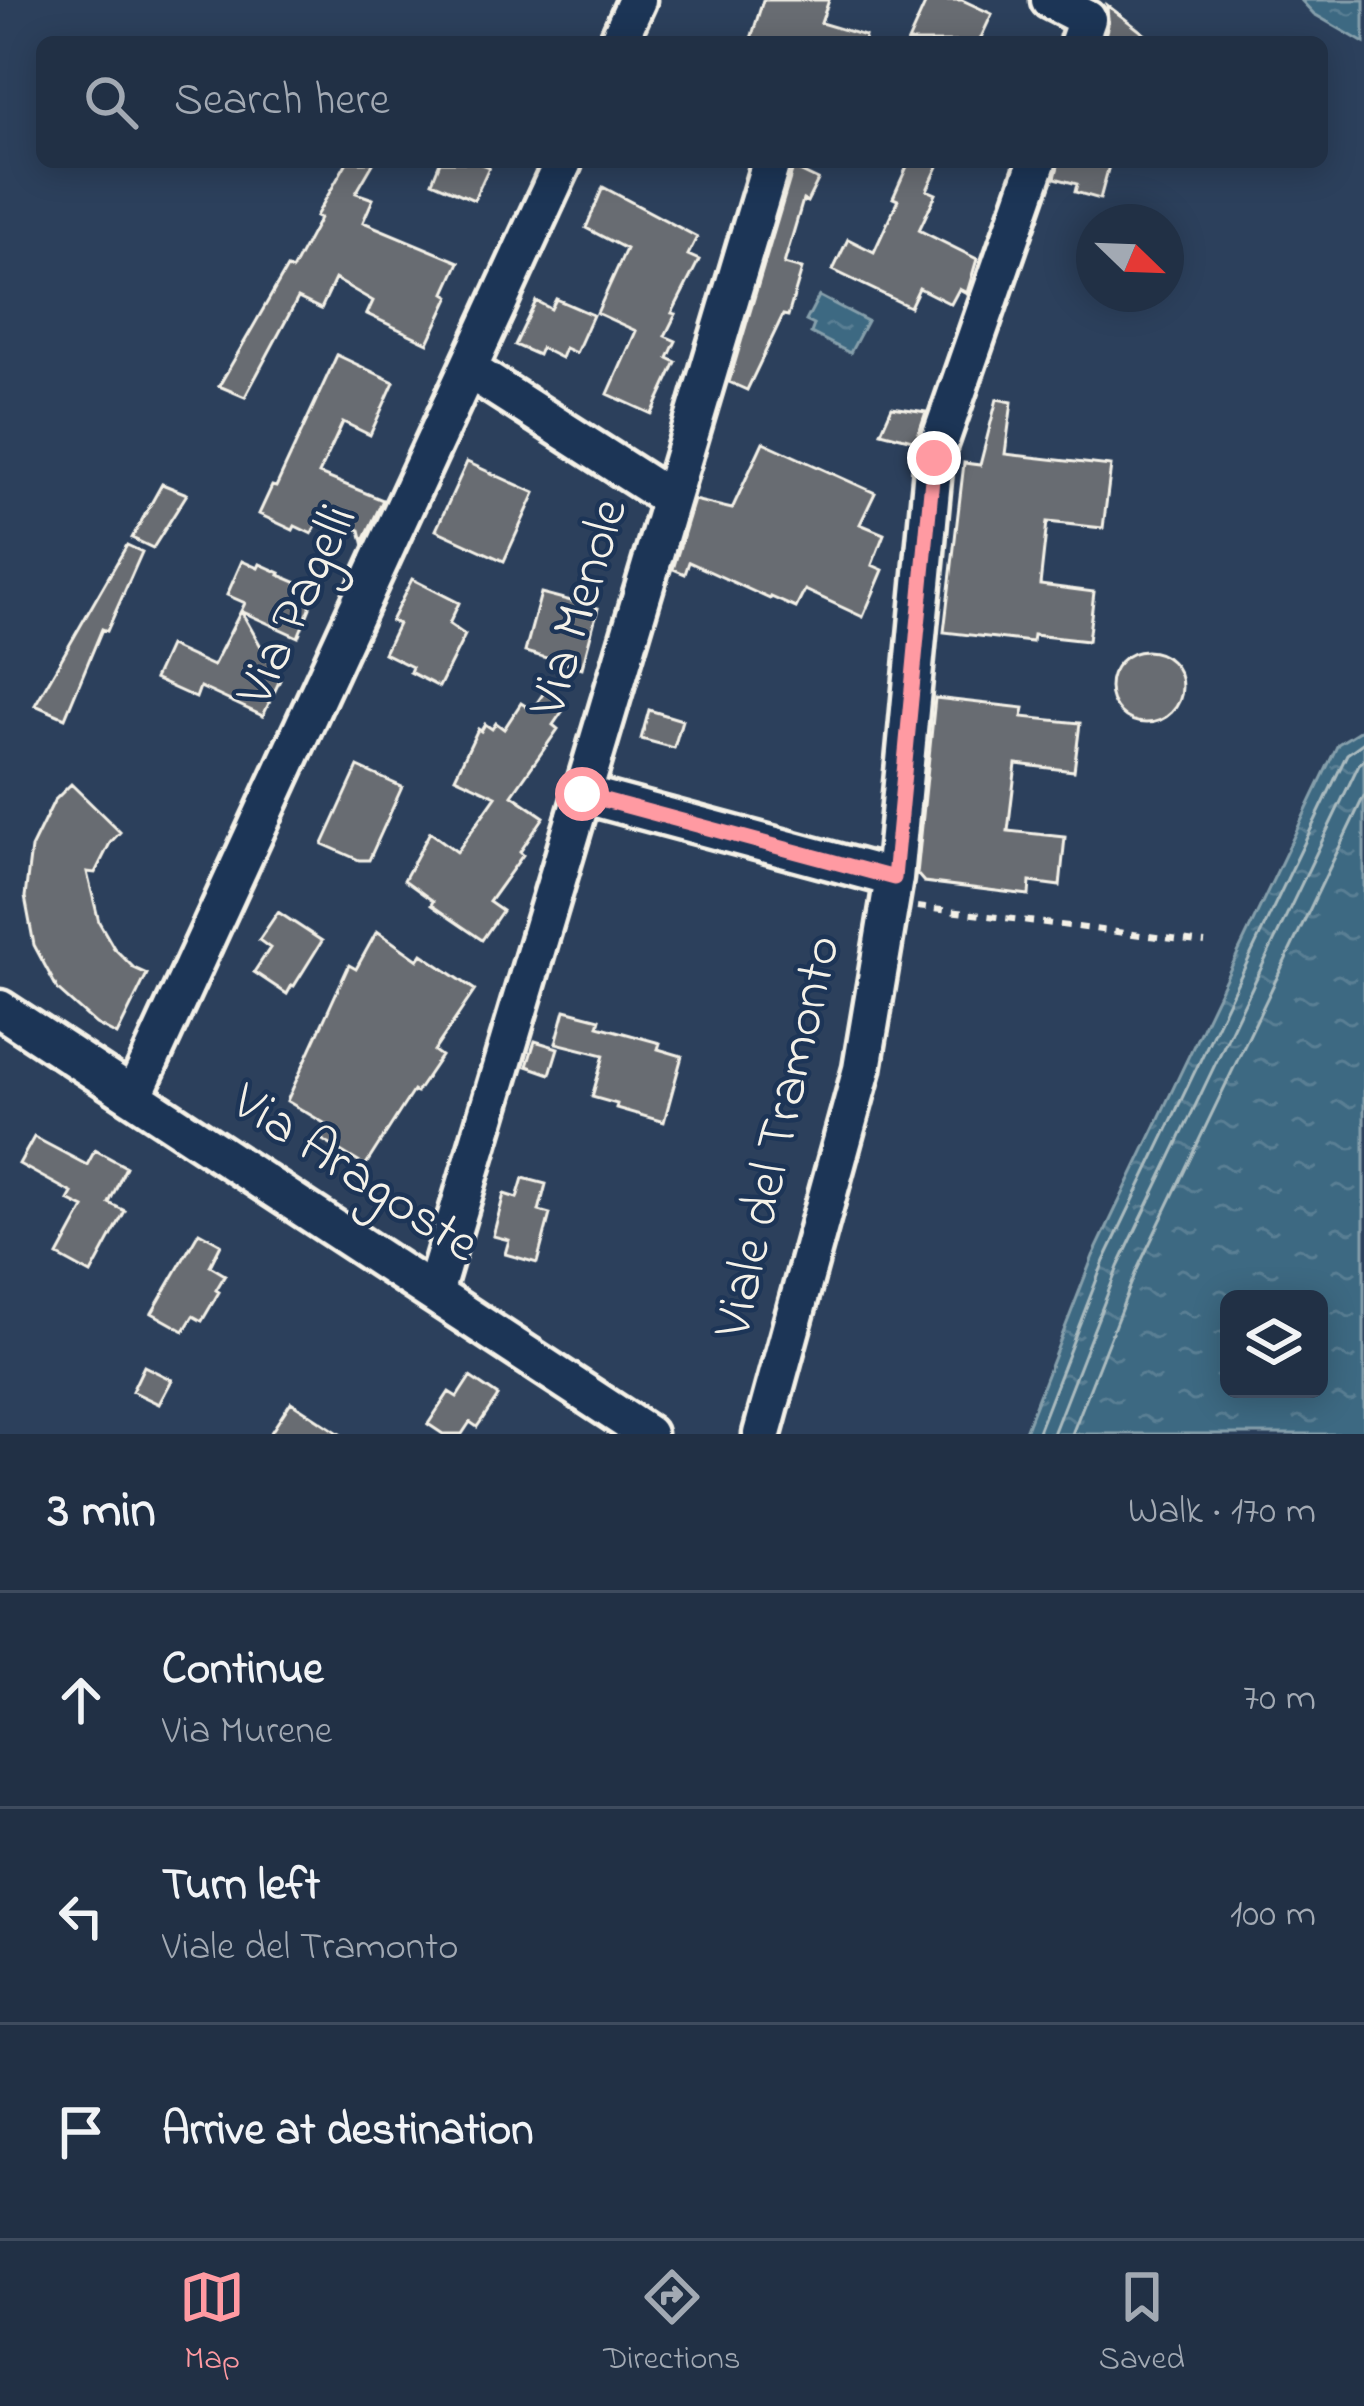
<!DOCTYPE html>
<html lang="en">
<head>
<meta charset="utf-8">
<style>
	body { margin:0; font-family:"Indie Flower",sans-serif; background:#29384c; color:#f1f3f6 }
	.controls { position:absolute; right:36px; bottom:36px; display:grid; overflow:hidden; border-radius:18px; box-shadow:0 6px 30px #0003 }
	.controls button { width:108px; height:108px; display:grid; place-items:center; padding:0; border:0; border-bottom:3px solid #3e4b5e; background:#213045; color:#f1f3f6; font:60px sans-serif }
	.compass { position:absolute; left:1076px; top:204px; width:108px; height:108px; border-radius:50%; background:#213045; box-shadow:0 6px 30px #0003; rotate:113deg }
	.stop { position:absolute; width:36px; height:36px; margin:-27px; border:9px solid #ff9aa2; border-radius:50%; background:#fff }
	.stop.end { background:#ff9aa2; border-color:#fff; box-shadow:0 3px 12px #0008 }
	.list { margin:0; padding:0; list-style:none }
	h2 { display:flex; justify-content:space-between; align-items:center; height:156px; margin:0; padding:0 48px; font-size:51px }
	h2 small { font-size:39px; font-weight:400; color:#a2a9b3 }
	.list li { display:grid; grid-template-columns:78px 1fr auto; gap:36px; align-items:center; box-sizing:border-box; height:216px; padding:0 48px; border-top:3px solid #3e4b5e }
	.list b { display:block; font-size:45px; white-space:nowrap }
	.list p { margin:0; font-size:39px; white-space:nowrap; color:#a2a9b3 }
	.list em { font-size:39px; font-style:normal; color:#a2a9b3 }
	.icon { flex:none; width:66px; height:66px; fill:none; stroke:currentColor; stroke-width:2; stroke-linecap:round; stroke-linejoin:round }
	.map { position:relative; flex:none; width:1364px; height:1434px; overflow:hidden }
	.search { position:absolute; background:#213045; box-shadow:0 6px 30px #0003; left:36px; right:36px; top:36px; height:132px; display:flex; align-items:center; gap:30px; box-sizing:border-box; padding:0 42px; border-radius:18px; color:#a2a9b3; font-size:45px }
	.sheet { height:804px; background:#213045 }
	nav { display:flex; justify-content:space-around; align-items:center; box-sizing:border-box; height:168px; border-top:3px solid #3e4b5e; background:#213045; font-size:33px; color:#a2a9b3 }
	nav a { display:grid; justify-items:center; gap:6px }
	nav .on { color:#ff9aa2 }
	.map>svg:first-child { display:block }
</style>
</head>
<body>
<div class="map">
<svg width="1364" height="1434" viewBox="0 0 1364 1434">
	<defs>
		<pattern id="water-ripples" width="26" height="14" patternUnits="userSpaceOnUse" patternTransform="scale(3)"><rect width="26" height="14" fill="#3d6982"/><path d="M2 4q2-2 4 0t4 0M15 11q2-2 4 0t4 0" fill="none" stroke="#5a7f94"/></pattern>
	</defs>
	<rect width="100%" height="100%" fill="#2c405c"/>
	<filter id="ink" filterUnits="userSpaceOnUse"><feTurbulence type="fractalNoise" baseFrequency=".00833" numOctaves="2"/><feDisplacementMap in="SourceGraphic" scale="24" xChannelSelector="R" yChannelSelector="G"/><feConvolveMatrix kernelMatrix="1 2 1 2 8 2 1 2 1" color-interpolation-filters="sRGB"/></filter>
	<g filter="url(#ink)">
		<!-- water -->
		<path fill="url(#water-ripples)" stroke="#869fab" stroke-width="3" fill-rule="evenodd" d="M 1301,0 L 1364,0 L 1364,43 L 1314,14 Z
			M 819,296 L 867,321 L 850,353 L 811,333 L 814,325 L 806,321 Z
			M 1364,728 L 1364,1434 L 1024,1434 L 1093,1256 L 1338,744 ZM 1319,1299 L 1319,1389 L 1229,1389 L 1229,1299 Z"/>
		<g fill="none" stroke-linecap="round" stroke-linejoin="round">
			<!-- shore -->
			<path stroke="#abbbbf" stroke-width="3" d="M 1037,1434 L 1104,1261 L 1347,754 L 1364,742
				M 1053,1434 L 1118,1267 L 1359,764 L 1364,760
				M 1072,1434 L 1135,1274 L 1364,796"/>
		</g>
		<!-- building -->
		<path fill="#686c72" stroke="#f4f1e8" stroke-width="3" d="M 763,0 L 829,0 L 821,23 L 865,36 L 864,42 L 750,42 Z
			M 927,0 L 962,0 L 992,14 L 979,42 L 908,42 Z
			M 1107,5 L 1155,42 L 1103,42 L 1108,25 Z
			M 347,162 L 374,162 L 356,193 L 373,199 L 363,222 L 459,262 L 445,293 L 450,296 L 428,343 L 367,314 L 373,301 L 335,279 L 321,309 L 298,298 L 245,397 L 219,386 L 287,268 L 292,270 L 320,218 L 316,216 Z
			M 440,162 L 476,162 L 489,167 L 474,200 L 432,182 Z
			M 909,162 L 940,162 L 927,190 L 936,194 L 919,230 L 977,259 L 967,293 L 959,289 L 951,304 L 919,288 L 910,307 L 833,270 L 848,239 L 874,252 L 898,200 L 893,198 Z
			M 1059,162 L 1110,162 L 1100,199 L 1075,192 L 1077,184 L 1055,178 Z
			M 793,168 L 818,180 L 807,202 L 803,200 L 784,264 L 802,269 L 788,316 L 783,315 L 747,390 L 729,382 Z
			M 603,187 L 697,237 L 688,255 L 699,260 L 672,313 L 676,314 L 665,336 L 676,341 L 668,358 L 676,362 L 652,414 L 608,394 L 636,331 L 597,313 L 626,249 L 586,228 Z
			M 556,299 L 593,315 L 576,353 L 565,348 L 561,358 L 541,348 L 538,355 L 515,345 L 536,301 L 551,309 Z
			M 337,355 L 394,382 L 370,435 L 343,422 L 319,474 L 383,500 L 363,542 L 360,530 L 321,514 L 312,534 L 295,526 L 293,530 L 259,514 L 272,486 L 276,487 Z
			M 997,399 L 1012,402 L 1005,454 L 1111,466 L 1103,528 L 1047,522 L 1040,585 L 1094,592 L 1088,641 L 1033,635 L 1032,642 L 944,632 L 964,463 L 980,465 Z
			M 892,407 L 926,412 L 916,441 L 881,432 Z
			M 763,442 L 875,493 L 860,524 L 884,534 L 872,565 L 883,570 L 863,617 L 805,590 L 796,608 L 771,597 L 770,599 L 689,562 L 685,574 L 673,569 L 694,500 L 732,509 Z
			M 467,462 L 535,493 L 504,561 L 436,530 Z
			M 162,484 L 187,494 L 153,548 L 132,538 Z
			M 127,545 L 142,552 L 107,631 L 102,629 L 65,718 L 35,705 Z
			M 242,561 L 258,568 L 260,564 L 280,573 L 279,575 L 298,583 L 304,590 L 310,602 L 310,608 L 298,637 L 241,611 L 245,603 L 227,595 Z
			M 412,579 L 459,603 L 449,624 L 465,635 L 439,687 L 410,672 L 412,667 L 384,653 L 398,624 L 391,621 Z
			M 541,593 L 598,608 L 582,668 L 525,652 Z
			M 241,611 L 280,680 L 263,716 L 200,687 L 196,698 L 154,679 L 169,646 L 213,666 Z
			M1110 687a36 36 0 1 1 72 0a36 36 0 1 1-72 0Z
			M 545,691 L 566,706 L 553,725 L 558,729 L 512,795 L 544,817 L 520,852 L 523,855 L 489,902 L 502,911 L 482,940 L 431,905 L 433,901 L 404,880 L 430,832 L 457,852 L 496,796 L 455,777 L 478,729 L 481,731 L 485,724 L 492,729 L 496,723 L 504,729 L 521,703 L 532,710 Z
			M 935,698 L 1024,708 L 1022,717 L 1080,723 L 1074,771 L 1016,764 L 1008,831 L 1065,837 L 1060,886 L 1030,882 L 1029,895 L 924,882 L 917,874 Z
			M 649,710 L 682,720 L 674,748 L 641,739 Z
			M 358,767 L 402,787 L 369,860 L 359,860 L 323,844 Z
			M 71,784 L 120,832 L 110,843 L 95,873 L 87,872 L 99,922 L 114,948 L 134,968 L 147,974 L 117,1035 L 96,1024 L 58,990 L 34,945 L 25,897 L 31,848 L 54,801 Z
			M 278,912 L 322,941 L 294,986 L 292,985 L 287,994 L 254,972 L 270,948 L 259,940 Z
			M 377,931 L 418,960 L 422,954 L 475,990 L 434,1051 L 441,1056 L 416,1093 L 413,1091 L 365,1166 L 321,1139 L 329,1126 L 287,1101 L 349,965 L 356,969 Z
			M 565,1010 L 600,1019 L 598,1026 L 660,1043 L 658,1049 L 682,1056 L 664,1122 L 616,1108 L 617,1104 L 592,1097 L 604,1055 L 556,1043 Z
			M 535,1041 L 558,1048 L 550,1074 L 527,1066 Z
			M 34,1137 L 87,1165 L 95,1150 L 126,1167 L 109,1203 L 125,1211 L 91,1274 L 58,1256 L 84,1208 L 68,1200 L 72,1193 L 19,1164 Z
			M 523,1178 L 546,1184 L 539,1211 L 550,1214 L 537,1263 L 505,1254 L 509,1240 L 493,1236 L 504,1194 L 517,1198 Z
			M 199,1232 L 221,1244 L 210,1266 L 225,1275 L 216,1290 L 219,1292 L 202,1321 L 193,1316 L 184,1331 L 152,1313 Z
			M 144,1366 L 172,1380 L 159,1404 L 132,1391 Z
			M 470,1377 L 498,1396 L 477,1427 L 470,1422 L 462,1434 L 443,1434 L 428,1424 L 449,1392 L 457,1397 Z
			M 291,1402 L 340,1434 L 270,1434 Z"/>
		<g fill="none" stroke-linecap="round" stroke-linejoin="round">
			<!-- minor casing -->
			<g stroke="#f4f1e8" stroke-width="45">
				<path id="minor" d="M 1050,0 L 1087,19 L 1079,42
					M 618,42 L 637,0
					M 468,369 L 670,499
					M 582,794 L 894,878
					M 0,1009 L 647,1434
					M 134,1095 L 563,162
					M 434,1293 L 771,162
					M 762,1434 L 862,1069 L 894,878 L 934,458 L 1037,162"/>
			</g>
			<!-- path -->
			<path stroke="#f4f1e8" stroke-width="6" stroke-dasharray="9 9" stroke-linecap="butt" d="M 917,907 L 1205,943"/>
			<!-- minor -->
			<use href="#minor" stroke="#1d3557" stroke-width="36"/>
		</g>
	</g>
	<g fill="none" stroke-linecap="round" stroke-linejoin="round" filter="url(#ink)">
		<!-- route -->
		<path stroke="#ff9aa2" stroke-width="15" d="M 582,794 L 894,878 L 934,458"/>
	</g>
	<g text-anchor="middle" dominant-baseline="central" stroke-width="9" stroke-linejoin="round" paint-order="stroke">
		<!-- street labels -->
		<g font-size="54" fill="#f4f1e8" stroke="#1d3557">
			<text transform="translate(299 606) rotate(-65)">Via Pagelli</text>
			<text transform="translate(581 608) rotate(-73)">Via Menole</text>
			<text transform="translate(780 1137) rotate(-77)">Viale del Tramonto</text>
			<text transform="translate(354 1175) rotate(33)">Via Aragoste</text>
		</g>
	</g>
</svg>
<div class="controls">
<button><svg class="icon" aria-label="layers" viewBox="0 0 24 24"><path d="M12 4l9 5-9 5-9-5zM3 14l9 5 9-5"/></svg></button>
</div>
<svg class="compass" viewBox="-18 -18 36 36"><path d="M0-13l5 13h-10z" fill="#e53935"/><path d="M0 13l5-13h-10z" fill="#a2a9b3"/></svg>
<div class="stop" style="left:582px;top:794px"></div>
<div class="stop end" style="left:934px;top:458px"></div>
<div class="search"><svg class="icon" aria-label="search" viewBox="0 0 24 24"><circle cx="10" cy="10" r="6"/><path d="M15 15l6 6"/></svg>Search here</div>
</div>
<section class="sheet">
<h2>3 min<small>Walk · 170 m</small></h2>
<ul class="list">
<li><svg class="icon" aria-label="ahead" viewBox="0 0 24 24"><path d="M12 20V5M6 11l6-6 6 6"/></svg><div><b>Continue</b><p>Via Murene</p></div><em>70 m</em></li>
<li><svg class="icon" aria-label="left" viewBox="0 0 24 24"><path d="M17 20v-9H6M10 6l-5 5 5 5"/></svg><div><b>Turn left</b><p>Viale del Tramonto</p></div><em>100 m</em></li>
<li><svg class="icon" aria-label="arrive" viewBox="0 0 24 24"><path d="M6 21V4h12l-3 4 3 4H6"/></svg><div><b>Arrive at destination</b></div></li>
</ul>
</section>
<nav>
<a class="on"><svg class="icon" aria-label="map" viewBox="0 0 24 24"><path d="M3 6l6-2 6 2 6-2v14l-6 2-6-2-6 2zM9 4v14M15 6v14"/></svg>Map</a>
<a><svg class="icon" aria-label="directions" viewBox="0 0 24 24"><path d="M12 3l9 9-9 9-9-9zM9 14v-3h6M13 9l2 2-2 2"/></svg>Directions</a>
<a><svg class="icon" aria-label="saved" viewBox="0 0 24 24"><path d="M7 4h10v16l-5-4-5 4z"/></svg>Saved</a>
</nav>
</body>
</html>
